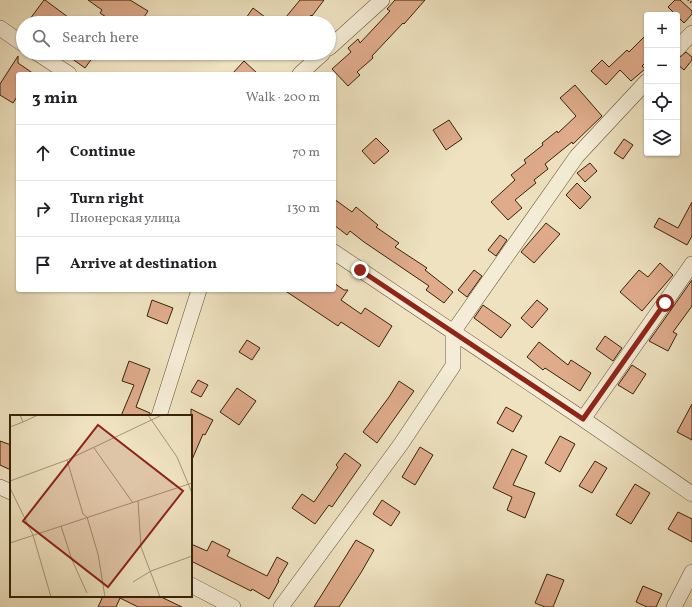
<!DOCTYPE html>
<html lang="en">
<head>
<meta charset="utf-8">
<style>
	body { margin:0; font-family:Vollkorn,serif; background:#f6f6f6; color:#202124 }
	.controls { position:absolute; right:12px; top:12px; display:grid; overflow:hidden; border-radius:4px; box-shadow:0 1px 3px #0004 }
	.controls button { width:36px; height:36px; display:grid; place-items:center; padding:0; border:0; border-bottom:1px solid #e0e0e0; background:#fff; color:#202124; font:20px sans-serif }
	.stop { position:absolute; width:12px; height:12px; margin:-9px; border:3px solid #8f2418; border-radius:50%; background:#fff }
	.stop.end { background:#8f2418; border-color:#fff; box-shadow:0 1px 4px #0008 }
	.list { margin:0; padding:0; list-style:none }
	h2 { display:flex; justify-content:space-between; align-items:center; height:52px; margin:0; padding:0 16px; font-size:17px }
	h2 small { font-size:13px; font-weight:400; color:#757577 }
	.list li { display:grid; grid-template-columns:26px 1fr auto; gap:12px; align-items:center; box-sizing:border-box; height:56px; padding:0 16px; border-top:1px solid #e0e0e0 }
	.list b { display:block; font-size:15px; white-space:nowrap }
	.list p { margin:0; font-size:13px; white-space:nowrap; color:#757577 }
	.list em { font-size:13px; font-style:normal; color:#757577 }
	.icon { flex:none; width:22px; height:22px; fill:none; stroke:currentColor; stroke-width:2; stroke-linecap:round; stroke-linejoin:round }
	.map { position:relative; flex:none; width:692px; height:607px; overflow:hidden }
	.search { position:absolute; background:#fff; box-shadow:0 1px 3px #0004; left:16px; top:16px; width:320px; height:44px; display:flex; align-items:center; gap:10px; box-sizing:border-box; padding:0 14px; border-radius:22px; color:#757577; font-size:15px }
	.panel { position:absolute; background:#fff; box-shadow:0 1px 3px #0004; left:16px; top:72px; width:320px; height:220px; border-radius:4px }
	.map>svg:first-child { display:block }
</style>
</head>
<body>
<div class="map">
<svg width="692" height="607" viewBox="0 0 692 607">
	<rect width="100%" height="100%" fill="#eee2c0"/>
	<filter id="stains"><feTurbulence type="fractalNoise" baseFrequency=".005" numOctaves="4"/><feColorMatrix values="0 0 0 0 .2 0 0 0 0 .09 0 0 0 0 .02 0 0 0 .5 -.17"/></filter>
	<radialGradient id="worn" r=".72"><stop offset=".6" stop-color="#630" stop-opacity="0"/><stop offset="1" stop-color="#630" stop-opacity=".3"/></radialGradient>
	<!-- building -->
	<path fill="#dfab8b" stroke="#372308" d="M 44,0 L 45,0 L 76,23 L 27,23 Z
		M 88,0 L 130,0 L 148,11 L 140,23 L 115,23 L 100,13 L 102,10 Z
		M 300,0 L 324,0 L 312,16 L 311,15 L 304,23 L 281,23 Z
		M 395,0 L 425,0 L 404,24 L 403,23 L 372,56 L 373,58 L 357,72 L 360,75 L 348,86 L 332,69 L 351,52 L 348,48 L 358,39 L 360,43 L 390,11 L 387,9 Z
		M 675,0 L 680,0 L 692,11 L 692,14 L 684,23 L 668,7 Z
		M 253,8 L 273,23 L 253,23 L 246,18 Z
		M 647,34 L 647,61 L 642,66 L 645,69 L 631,81 L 620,70 L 606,85 L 591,71 L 602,60 L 609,67 L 627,50 L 629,52 Z
		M 686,52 L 692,57 L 692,60 L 684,70 L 677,64 L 677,58 L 680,57 Z
		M 64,53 L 96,53 L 85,68 Z
		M 18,56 L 18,63 L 34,74 L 18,74 L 18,95 L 13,103 L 0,95 L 0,84 Z
		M 244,61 L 258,74 L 232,74 Z
		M 575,85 L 602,116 L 573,144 L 572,142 L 545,164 L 548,169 L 534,180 L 536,183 L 515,200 L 522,208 L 508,220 L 491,202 L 515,180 L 511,175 L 526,163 L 524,160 L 543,145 L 542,143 L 557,131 L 558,133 L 576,116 L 560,98 Z
		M 449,120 L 462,139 L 446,150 L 433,130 Z
		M 376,138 L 389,151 L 374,164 L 362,151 Z
		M 624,139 L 633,145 L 623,159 L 614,153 Z
		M 590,163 L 597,171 L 585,182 L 577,173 Z
		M 577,183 L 591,197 L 580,209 L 566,195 Z
		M 334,199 L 352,212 L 356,207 L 378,225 L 376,227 L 399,243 L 395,247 L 427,268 L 425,270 L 453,292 L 444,303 L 426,290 L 429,286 L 364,242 L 350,231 L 347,235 L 334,225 Z
		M 692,202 L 692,236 L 687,245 L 654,227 L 659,218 L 678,228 Z
		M 546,223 L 560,234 L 534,263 L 521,252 Z
		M 500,235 L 507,240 L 496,256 L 488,250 Z
		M 660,263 L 673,275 L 642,311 L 620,292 L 639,270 L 648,277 Z
		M 474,270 L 482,276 L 467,297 L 458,290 Z
		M 692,280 L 692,306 L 673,332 L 677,334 L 668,351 L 649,341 Z
		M 334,283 L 344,290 L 348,290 L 341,300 L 361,314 L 365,308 L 392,326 L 379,347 L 341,322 L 338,326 L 284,290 L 334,290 Z
		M 152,300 L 173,308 L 167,324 L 147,316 Z
		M 537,300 L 548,309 L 532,328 L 521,318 Z
		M 483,305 L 511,325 L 501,338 L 474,318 Z
		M 605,336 L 622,348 L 613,361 L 596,349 Z
		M 247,340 L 260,348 L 252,360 L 239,352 Z
		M 539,342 L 568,365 L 571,360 L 591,373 L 580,391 L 545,368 L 543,370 L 527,357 Z
		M 129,361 L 150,369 L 136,407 L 150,413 L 150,416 L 121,416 L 134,385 L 122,381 Z
		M 632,365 L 646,374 L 633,394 L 618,385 Z
		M 198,380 L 208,385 L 201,397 L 191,392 Z
		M 399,381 L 414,391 L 377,443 L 363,432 L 389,397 Z
		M 237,388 L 256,401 L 239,425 L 220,412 Z
		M 692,404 L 692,440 L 677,432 Z
		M 506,407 L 522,416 L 513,432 L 497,423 Z
		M 191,409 L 213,420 L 205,435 L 203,434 L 191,462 Z
		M 560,436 L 575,444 L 560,472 L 545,463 Z
		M 0,441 L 11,445 L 11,470 L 0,465 Z
		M 420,447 L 433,455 L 415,485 L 402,477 Z
		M 512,449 L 527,456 L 513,485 L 535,493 L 525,518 L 507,510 L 512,497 L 493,488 Z
		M 345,453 L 361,465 L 332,507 L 329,505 L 315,524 L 292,508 L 302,494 L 314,502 L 338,467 L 336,465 Z
		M 595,461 L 607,468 L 592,493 L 579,486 Z
		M 635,484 L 650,493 L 631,524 L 616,515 Z
		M 382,500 L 400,512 L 391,526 L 373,514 Z
		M 678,512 L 692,519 L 692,542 L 668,529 Z
		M 356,540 L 374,550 L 362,571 L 339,607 L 314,607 Z
		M 212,541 L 230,550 L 227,556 L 267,576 L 277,557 L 288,563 L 278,580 L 279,581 L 269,599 L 252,589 L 251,591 L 191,561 L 191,544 L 207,551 Z
		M 547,574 L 564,580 L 553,607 L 545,607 L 535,603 Z
		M 643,586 L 662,594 L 656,607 L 647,607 L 636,602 Z
		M 103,596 L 159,596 L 182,607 L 138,607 L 120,598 L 116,607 L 98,607 Z"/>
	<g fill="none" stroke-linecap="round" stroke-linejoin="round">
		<!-- minor casing -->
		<g stroke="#655336" stroke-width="16">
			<path id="minor" d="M 0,28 L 23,44
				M 329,48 L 382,0
				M 677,49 L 692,33
				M 37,53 L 69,74
				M 300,74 L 323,53
				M 334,252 L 583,419 L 692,494
				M 159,416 L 199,290
				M 583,419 L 692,264
				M 0,487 L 11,492
				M 191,585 L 233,607
				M 281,607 L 401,444 L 453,366 L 453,332 L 577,156 L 647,81
				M 674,607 L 692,572"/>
		</g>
		<!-- path -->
		<path stroke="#372308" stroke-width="2.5" stroke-dasharray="1 2" stroke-linecap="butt" d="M 688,0 L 692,3"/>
		<!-- minor -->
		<use href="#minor" stroke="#f4ecd6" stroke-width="15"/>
	</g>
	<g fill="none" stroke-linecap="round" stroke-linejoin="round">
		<!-- route -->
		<path stroke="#8f2418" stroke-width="5" d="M 360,270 L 583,419 L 665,303"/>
	</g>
	<!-- overview -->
	<g transform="translate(10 415)">
		<rect width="182" height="182" fill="#eee2c0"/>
		<path fill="none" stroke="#a59676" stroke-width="1" d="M 10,0 L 13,7 L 28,0M 138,0 L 167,42 L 182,78M 0,12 L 13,7M 84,33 L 123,88M 57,45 L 73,99 L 77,102 L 88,139 L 95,182M 0,66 L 57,45 L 152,0M 0,73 L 23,120 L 41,182M 128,86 L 131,132 L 150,182M 51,111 L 62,145 L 77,178M 0,128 L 182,68M 123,167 L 141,156 L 182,141"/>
		<path fill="#8f2418" fill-opacity="0.15" stroke="#8f2418" stroke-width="2" d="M 88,10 L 173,76 L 98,172 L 13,106 Z"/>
		<rect width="182" height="182" fill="none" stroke="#372308" stroke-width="2"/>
	</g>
	<rect width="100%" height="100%" filter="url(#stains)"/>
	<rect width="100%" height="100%" fill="url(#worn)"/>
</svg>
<div class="controls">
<button>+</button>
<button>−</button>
<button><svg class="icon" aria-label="locate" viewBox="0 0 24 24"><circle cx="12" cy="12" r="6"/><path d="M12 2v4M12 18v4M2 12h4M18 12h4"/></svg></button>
<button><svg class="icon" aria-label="layers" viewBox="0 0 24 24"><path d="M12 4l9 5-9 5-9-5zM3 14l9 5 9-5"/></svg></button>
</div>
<div class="stop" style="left:665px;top:303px"></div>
<div class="stop end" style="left:360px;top:270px"></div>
<div class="search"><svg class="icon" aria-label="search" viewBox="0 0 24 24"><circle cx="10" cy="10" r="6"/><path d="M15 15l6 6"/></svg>Search here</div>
<section class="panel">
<h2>3 min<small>Walk · 200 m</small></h2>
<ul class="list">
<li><svg class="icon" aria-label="ahead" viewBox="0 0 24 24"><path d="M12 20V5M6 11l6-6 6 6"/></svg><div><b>Continue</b></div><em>70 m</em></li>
<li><svg class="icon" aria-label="right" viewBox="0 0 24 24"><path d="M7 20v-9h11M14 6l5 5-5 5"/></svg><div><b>Turn right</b><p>Пионерская улица</p></div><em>130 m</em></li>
<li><svg class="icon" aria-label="arrive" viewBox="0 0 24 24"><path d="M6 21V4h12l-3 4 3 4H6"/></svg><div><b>Arrive at destination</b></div></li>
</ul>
</section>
</div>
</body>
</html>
